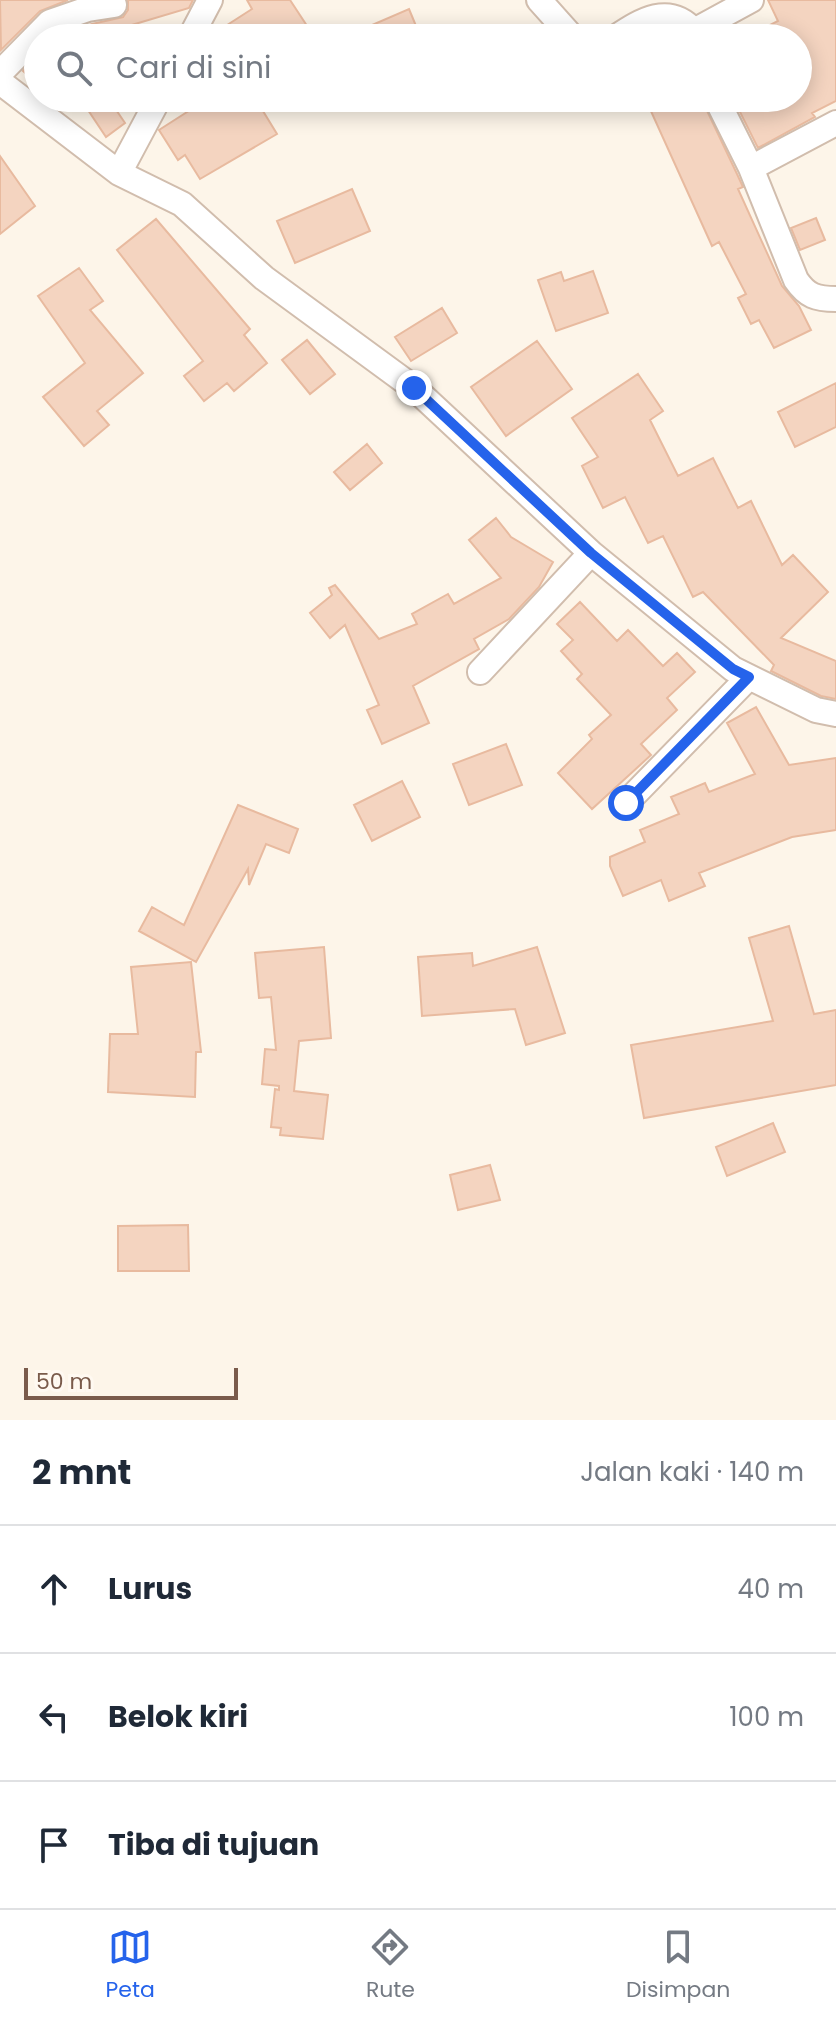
<!DOCTYPE html>
<html lang="id">
<head>
<meta charset="utf-8">
<style>
	body { margin:0; font-family:Poppins,sans-serif; background:#f2f2f3; color:#1f2937 }
	.scale { position:absolute; left:24px; bottom:20px; width:214px; box-sizing:border-box; padding-left:8px; border:4px solid #7a5b4b; border-top:0; font-size:22px; line-height:28px; white-space:nowrap; color:#7a5b4b; -webkit-text-stroke:6px #fff9f1; paint-order:stroke }
	.stop { position:absolute; width:24px; height:24px; margin:-18px; border:6px solid #2563eb; border-radius:50%; background:#fff }
	.stop.end { background:#2563eb; border-color:#fff; box-shadow:0 2px 8px #0008 }
	.list { margin:0; padding:0; list-style:none }
	h2 { display:flex; justify-content:space-between; align-items:center; height:104px; margin:0; padding:0 32px; font-size:34px }
	h2 small { font-size:26px; font-weight:400; color:#747a83 }
	.list li { display:grid; grid-template-columns:52px 1fr auto; gap:24px; align-items:center; box-sizing:border-box; height:128px; padding:0 32px; border-top:2px solid #e0e1e3 }
	.list b { display:block; font-size:30px; white-space:nowrap }
	.list em { font-size:26px; font-style:normal; color:#747a83 }
	.icon { flex:none; width:44px; height:44px; fill:none; stroke:currentColor; stroke-width:2; stroke-linecap:round; stroke-linejoin:round }
	.map { position:relative; flex:none; width:836px; height:1420px; overflow:hidden }
	.search { position:absolute; background:#fff; box-shadow:0 4px 20px #0003; left:24px; right:24px; top:24px; height:88px; display:flex; align-items:center; gap:20px; box-sizing:border-box; padding:0 28px; border-radius:44px; color:#747a83; font-size:30px }
	.sheet { height:488px; background:#fff }
	nav { display:flex; justify-content:space-around; align-items:center; box-sizing:border-box; height:112px; border-top:2px solid #e0e1e3; background:#fff; font-size:22px; color:#747a83 }
	nav a { display:grid; justify-items:center; gap:4px }
	nav .on { color:#2563eb }
	.map>svg:first-child { display:block }
</style>
</head>
<body>
<div class="map">
<svg width="836" height="1420" viewBox="0 0 836 1420">
	<rect width="100%" height="100%" fill="#fdf5e9"/>
	<!-- building -->
	<path fill="#f4d4c0" stroke="#e8ba9f" stroke-width="2" d="M 0,0 L 68,0 L 40,11 L 1,50 Z
		M 128,0 L 193,0 L 189,8 L 115,30 L 118,38 L 55,38 L 92,24 L 123,17 L 128,10 Z
		M 247,0 L 290,0 L 315,38 L 277,38 L 274,31 L 259,38 L 207,38 L 252,9 Z
		M 768,0 L 836,0 L 836,101 L 812,113 L 815,117 L 758,148 L 733,98 L 798,98 L 798,38 L 744,38 L 778,21 Z
		M 409,9 L 421,38 L 342,38 Z
		M 38,56 L 38,84 L 23,71 Z
		M 80,98 L 108,98 L 125,123 L 106,137 Z
		M 209,98 L 255,98 L 277,134 L 200,179 L 185,155 L 178,160 L 159,130 Z
		M 645,98 L 701,98 L 737,174 L 743,187 L 738,189 L 782,286 L 799,306 L 811,330 L 774,348 L 759,320 L 751,324 L 738,298 L 746,294 L 719,242 L 712,246 Z
		M 0,156 L 35,206 L 0,234 Z
		M 352,189 L 370,231 L 295,263 L 277,221 Z
		M 816,218 L 825,240 L 800,250 L 791,228 Z
		M 156,219 L 250,329 L 244,335 L 267,363 L 234,391 L 227,383 L 204,401 L 184,376 L 203,361 L 117,250 Z
		M 79,268 L 103,301 L 90,310 L 143,373 L 97,411 L 109,425 L 84,446 L 43,397 L 85,363 L 38,296 Z
		M 593,271 L 608,313 L 556,331 L 538,280 L 561,272 L 564,281 Z
		M 442,308 L 457,333 L 411,361 L 395,337 Z
		M 307,340 L 335,374 L 310,394 L 282,360 Z
		M 537,341 L 572,389 L 506,436 L 471,387 Z
		M 638,374 L 663,411 L 650,420 L 678,476 L 713,458 L 738,508 L 751,501 L 782,565 L 793,555 L 828,592 L 781,638 L 836,661 L 836,699 L 821,696 L 771,671 L 774,665 L 703,592 L 693,597 L 663,536 L 648,543 L 625,497 L 603,508 L 582,466 L 598,457 L 572,418 Z
		M 836,383 L 836,427 L 795,447 L 778,412 Z
		M 367,444 L 382,463 L 350,490 L 334,472 Z
		M 496,518 L 511,537 L 553,562 L 539,587 L 509,619 L 474,639 L 479,649 L 413,686 L 429,723 L 382,744 L 367,710 L 379,705 L 345,625 L 330,638 L 310,613 L 332,595 L 329,588 L 335,585 L 379,639 L 417,624 L 412,614 L 448,594 L 454,604 L 501,578 L 469,540 Z
		M 580,602 L 617,641 L 628,630 L 663,666 L 677,653 L 695,672 L 667,698 L 677,710 L 641,744 L 651,755 L 592,809 L 558,773 L 592,739 L 589,735 L 611,715 L 577,679 L 582,674 L 561,651 L 573,640 L 557,624 Z
		M 756,707 L 789,765 L 836,758 L 836,830 L 792,837 L 699,873 L 705,886 L 669,901 L 661,880 L 623,896 L 610,866 L 610,857 L 645,842 L 640,830 L 679,814 L 671,797 L 705,783 L 709,792 L 755,774 L 727,723 Z
		M 506,744 L 522,785 L 469,805 L 453,764 Z
		M 402,781 L 420,817 L 372,841 L 354,805 Z
		M 238,805 L 298,829 L 289,853 L 266,844 L 249,885 L 248,869 L 196,962 L 139,931 L 152,907 L 184,925 Z
		M 789,926 L 814,1014 L 836,1010 L 836,1085 L 644,1118 L 631,1045 L 773,1021 L 749,938 Z
		M 324,947 L 331,1038 L 299,1041 L 294,1091 L 328,1095 L 323,1139 L 280,1135 L 281,1128 L 271,1127 L 275,1089 L 279,1090 L 279,1086 L 262,1084 L 265,1049 L 276,1050 L 271,997 L 259,998 L 255,953 Z
		M 537,947 L 565,1033 L 526,1045 L 515,1009 L 422,1016 L 418,957 L 472,953 L 473,966 Z
		M 191,962 L 201,1052 L 196,1052 L 195,1097 L 108,1092 L 110,1034 L 138,1034 L 131,967 Z
		M 773,1123 L 785,1152 L 727,1176 L 716,1147 Z
		M 490,1165 L 500,1200 L 458,1210 L 450,1175 Z
		M 188,1225 L 189,1271 L 118,1271 L 118,1226 Z"/>
	<g fill="none" stroke-linecap="round" stroke-linejoin="round">
		<!-- street casing -->
		<g stroke="#d1bdad" stroke-width="28">
			<path id="street" d="M 539,0 L 573,38
				M 190,38 L 210,0
				M 615,38 C 642,20 669,3 694,31
				M 692,38 L 694,31 L 751,0
				M 0,73 L 50,22 L 88,9 L 114,5
				M 0,82 L 119,173 L 182,204 L 264,278 L 414,388 L 591,553 L 733,669 L 816,710 L 836,714
				M 716,98 L 751,168 L 796,280 C 807,296 816,299 836,299
				M 751,168 L 836,123
				M 119,173 L 159,98
				M 480,672 L 591,553
				M 626,803 L 749,677"/>
		</g>
		<!-- street -->
		<use href="#street" stroke="#fff" stroke-width="24"/>
	</g>
	<g fill="none" stroke-linecap="round" stroke-linejoin="round">
		<!-- route -->
		<path stroke="#2563eb" stroke-width="10" d="M 414,388 L 591,553 L 733,669 L 749,677 L 626,803"/>
	</g>
</svg>
<div class="scale">50 m</div>
<div class="stop" style="left:626px;top:803px"></div>
<div class="stop end" style="left:414px;top:388px"></div>
<div class="search"><svg class="icon" aria-label="search" viewBox="0 0 24 24"><circle cx="10" cy="10" r="6"/><path d="M15 15l6 6"/></svg>Cari di sini</div>
</div>
<section class="sheet">
<h2>2 mnt<small>Jalan kaki · 140 m</small></h2>
<ul class="list">
<li><svg class="icon" aria-label="ahead" viewBox="0 0 24 24"><path d="M12 20V5M6 11l6-6 6 6"/></svg><div><b>Lurus</b></div><em>40 m</em></li>
<li><svg class="icon" aria-label="left" viewBox="0 0 24 24"><path d="M17 20v-9H6M10 6l-5 5 5 5"/></svg><div><b>Belok kiri</b></div><em>100 m</em></li>
<li><svg class="icon" aria-label="arrive" viewBox="0 0 24 24"><path d="M6 21V4h12l-3 4 3 4H6"/></svg><div><b>Tiba di tujuan</b></div></li>
</ul>
</section>
<nav>
<a class="on"><svg class="icon" aria-label="map" viewBox="0 0 24 24"><path d="M3 6l6-2 6 2 6-2v14l-6 2-6-2-6 2zM9 4v14M15 6v14"/></svg>Peta</a>
<a><svg class="icon" aria-label="directions" viewBox="0 0 24 24"><path d="M12 3l9 9-9 9-9-9zM9 14v-3h6M13 9l2 2-2 2"/></svg>Rute</a>
<a><svg class="icon" aria-label="saved" viewBox="0 0 24 24"><path d="M7 4h10v16l-5-4-5 4z"/></svg>Disimpan</a>
</nav>
</body>
</html>
